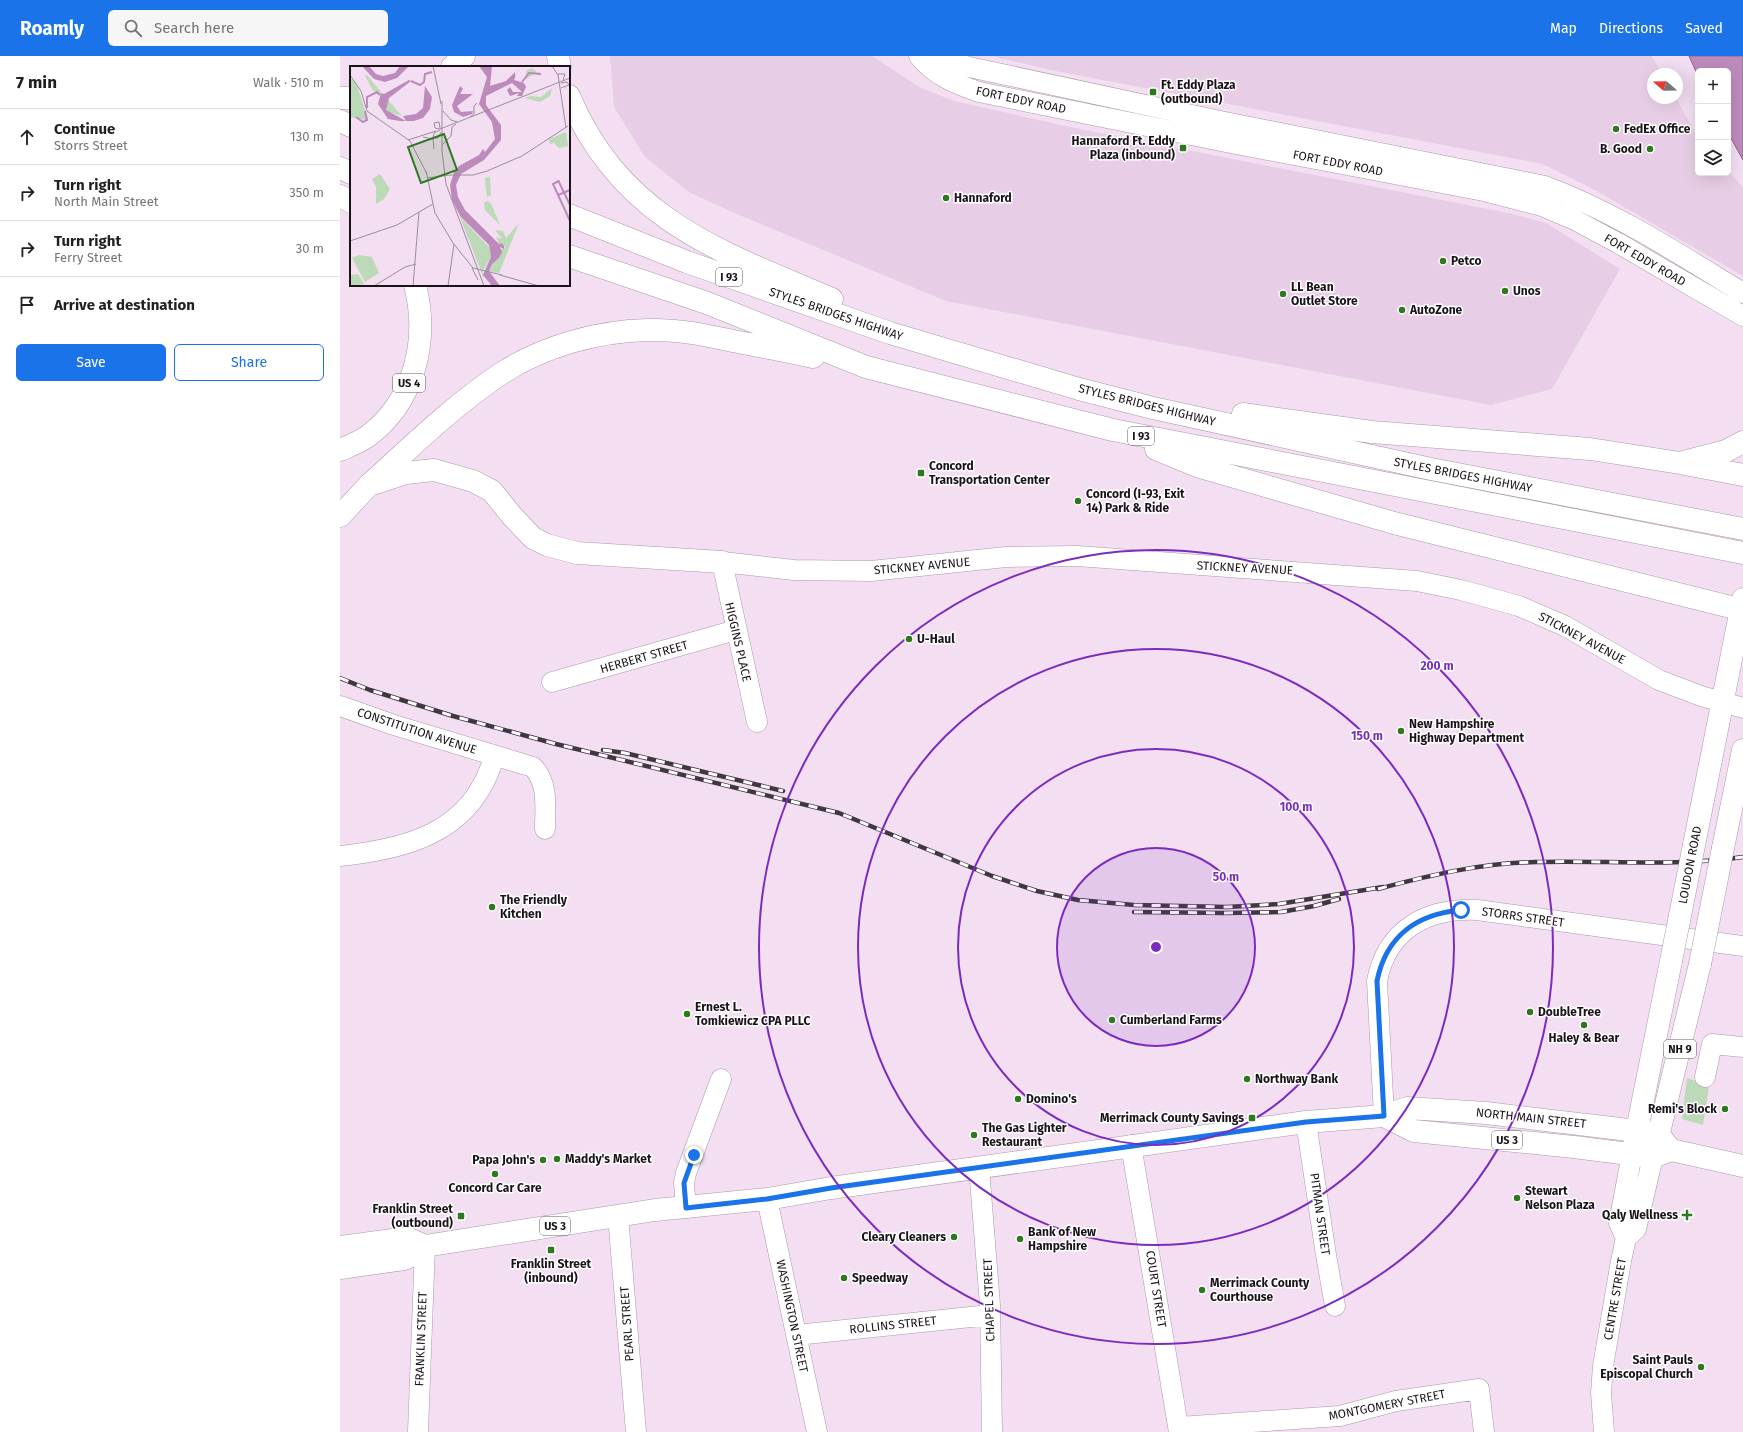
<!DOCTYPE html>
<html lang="en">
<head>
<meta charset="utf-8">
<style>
	body { margin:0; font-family:"Fira Sans",sans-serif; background:#f6f6f6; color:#202124 }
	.controls { position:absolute; right:12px; top:12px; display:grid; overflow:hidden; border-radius:6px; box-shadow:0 4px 16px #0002 }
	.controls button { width:36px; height:36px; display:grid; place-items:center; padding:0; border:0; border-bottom:1px solid #e0e0e0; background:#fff; color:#202124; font:20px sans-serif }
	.compass { position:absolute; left:1307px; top:12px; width:36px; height:36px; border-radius:50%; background:#fff; box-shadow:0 4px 16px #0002; rotate:290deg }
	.stop { position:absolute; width:12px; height:12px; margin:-9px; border:3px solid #1a73e8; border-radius:50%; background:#fff }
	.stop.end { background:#1a73e8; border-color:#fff; box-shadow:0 1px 4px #0008 }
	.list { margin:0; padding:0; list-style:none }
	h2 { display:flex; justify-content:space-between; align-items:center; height:52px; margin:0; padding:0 16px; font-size:17px }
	h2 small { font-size:13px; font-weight:400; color:#757577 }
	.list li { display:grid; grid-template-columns:26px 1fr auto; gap:12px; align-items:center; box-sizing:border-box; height:56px; padding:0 16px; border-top:1px solid #e0e0e0 }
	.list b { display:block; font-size:15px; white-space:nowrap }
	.list p { margin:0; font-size:13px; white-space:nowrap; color:#757577 }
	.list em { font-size:13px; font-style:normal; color:#757577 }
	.actions { display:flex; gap:8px; padding:12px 16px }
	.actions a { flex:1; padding:9px 0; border:1px solid #1a73e8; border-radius:6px; text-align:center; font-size:14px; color:#1a73e8 }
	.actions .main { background:#1a73e8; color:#fff }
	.icon { flex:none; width:22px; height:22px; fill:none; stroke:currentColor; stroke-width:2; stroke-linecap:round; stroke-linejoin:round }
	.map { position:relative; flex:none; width:1403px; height:1376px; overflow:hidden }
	header { display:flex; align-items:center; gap:24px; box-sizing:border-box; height:56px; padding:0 20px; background:#1a73e8; color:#fff }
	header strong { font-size:19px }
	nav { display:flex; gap:22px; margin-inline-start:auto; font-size:14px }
	.search { width:280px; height:36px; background:#f6f6f6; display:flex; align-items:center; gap:10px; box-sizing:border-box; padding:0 14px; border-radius:6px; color:#757577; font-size:15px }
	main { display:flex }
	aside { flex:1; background:#fff }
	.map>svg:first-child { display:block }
</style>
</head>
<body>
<header>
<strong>Roamly</strong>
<div class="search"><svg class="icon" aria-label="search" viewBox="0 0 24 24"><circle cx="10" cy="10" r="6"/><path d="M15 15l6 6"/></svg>Search here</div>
<nav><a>Map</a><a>Directions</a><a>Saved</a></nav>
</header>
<main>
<aside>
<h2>7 min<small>Walk · 510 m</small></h2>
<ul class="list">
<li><svg class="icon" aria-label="ahead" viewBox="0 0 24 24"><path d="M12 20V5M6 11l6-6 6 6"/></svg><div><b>Continue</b><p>Storrs Street</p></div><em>130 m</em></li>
<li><svg class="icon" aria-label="right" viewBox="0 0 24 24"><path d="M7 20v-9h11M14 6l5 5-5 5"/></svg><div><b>Turn right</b><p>North Main Street</p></div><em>350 m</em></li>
<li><svg class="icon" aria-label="right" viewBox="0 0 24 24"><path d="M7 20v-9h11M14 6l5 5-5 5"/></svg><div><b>Turn right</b><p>Ferry Street</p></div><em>30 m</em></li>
<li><svg class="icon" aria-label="arrive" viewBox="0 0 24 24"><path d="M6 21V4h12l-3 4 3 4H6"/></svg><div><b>Arrive at destination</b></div></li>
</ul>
<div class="actions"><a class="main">Save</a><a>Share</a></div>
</aside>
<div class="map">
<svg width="1403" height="1376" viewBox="0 0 1403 1376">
	<rect width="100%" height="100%" fill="#f3def2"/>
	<!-- built -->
	<path fill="#e7cee6" d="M 270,0 L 532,0 L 581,32 L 614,45 L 730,71 L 1168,157 L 1206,167 L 1280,213 L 1212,333 L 1151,349 L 606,245 L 392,156 L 349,136 L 305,101 L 274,51 Z
		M 652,0 L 1312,0 L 1322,18 L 1313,18 L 1313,42 L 1336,42 L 1358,82 L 1358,117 L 1388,117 L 1388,115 L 1403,131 L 1403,220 L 1255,134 L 1203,108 L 710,14 Z"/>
	<!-- green -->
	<path fill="#bcdab7" d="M 1347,1022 L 1369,1030 L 1363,1069 L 1342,1063 Z"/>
	<!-- water -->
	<path fill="#bd8abc" stroke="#8c668b" d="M 1349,0 L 1403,0 L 1403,104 L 1388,77 L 1388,15 L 1358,15 L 1358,20 Z"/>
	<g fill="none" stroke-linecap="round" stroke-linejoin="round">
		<!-- minor casing -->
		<g stroke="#ac99ab" stroke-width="21">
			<path id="minor" d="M 579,0 C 595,20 616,28 639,36 L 891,87 L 1144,135 L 1202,150 L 1233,163 L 1278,187 L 1403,260
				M 594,0 L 629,11 L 880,65 L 1205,130 C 1275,156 1339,198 1403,237
				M 212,626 L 396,574
				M 0,650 L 54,669 L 193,711 C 209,728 205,752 205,773
				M 417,666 L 382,506 L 454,514 L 531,515 L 666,501 L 737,500 L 1077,525 L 1121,534 L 1179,550 L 1225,570 L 1319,624 L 1361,640 L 1403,652
				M 0,800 C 55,794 115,782 143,728 C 148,720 151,709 155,700
				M 1365,1021 L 1372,988 L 1403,991
				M 1044,1060 L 1037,925 C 1047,873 1087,852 1137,854 L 1403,890
				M 966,1066 L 986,1199 L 995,1250
				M 791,1089 L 839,1376
				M 639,1112 L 650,1249 L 652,1376
				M 427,1143 L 477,1376
				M 346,1152 L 344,1127 L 346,1117 L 381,1023
				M 278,1160 L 296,1376
				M 1286,1182 L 1279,1167 L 1292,1098
				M 456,1279 L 650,1259
				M 839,1371 L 1000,1360 L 1056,1345 L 1139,1333 L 1144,1376
				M 78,1376 L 85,1190
				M 1264,1376 L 1261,1337 L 1263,1310 L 1281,1205 L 1286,1182 L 1296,1173 L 1313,1101"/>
		</g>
		<!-- major casing -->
		<g stroke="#ac99ab" stroke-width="23">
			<path id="major" d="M 0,460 L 29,429 L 66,417 L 94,414 L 133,425 L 152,435 L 172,460 L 193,482 L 207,489 L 237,497 L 382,506
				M 1354,789 L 1403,543
				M 1383,792 L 1403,694
				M 1044,1060 L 1074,1075 L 1234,1091 L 1313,1101 L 1331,1094
				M 1294,1089 L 1331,905
				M 1315,1093 L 1360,908
				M 0,1191 L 67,1182 L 85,1190
				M 0,1212 L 64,1203 L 77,1197 L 85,1190 L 315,1154 L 427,1143 L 491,1132 L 966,1066 L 1044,1060 L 1067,1052 L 1146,1057 L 1297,1075 L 1319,1079 L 1331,1094 L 1403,1110"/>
		</g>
		<!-- highway casing -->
		<g stroke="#ac99ab" stroke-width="23">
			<path id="highway" d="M 218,0 L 220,11
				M 112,11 L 124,0
				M 229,40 C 281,163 379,195 492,243
				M 0,42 L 11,42
				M 0,65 L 11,70
				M 0,112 L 11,117
				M 0,140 L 11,146
				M 229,159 L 347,206 L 550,277 L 739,333 L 813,352 L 1091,413 L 1403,473
				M 229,200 L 367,247 L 526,311 L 773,374 L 1403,497
				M 903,358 L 1032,376 L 1250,393 L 1340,407 L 1386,395 L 1403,386
				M 816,393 L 860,411 L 1054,467 L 1403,554
				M 0,394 C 9,390 20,386 28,380 C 75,345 89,284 75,229
				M 1345,408 L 1403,419
				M 29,429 C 72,390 114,349 162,317 C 204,290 258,275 308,274 C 337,273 365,279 393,285 C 419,290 446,295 473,301"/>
		</g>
		<!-- minor -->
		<use href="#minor" stroke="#fff" stroke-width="20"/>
		<!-- major -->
		<use href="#major" stroke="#fff" stroke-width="22"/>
		<!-- highway -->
		<use href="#highway" stroke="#fff" stroke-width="22"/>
		<!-- rail casing -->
		<g stroke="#413741" stroke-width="4.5">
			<path id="rail" d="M 0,622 L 30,634 L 113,660 L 216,688 L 499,757 L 652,820 L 697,835 L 738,844 L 794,849 L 887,851 L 939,848 L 1043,831
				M 263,694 L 285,697 L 443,735
				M 1038,833 C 1090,819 1142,807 1196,806 C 1264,804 1335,811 1403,801
				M 794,856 L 885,857 L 941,856 L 974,850 L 999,843"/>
		</g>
		<!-- rail -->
		<use href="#rail" stroke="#fff" stroke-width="3" stroke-dasharray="9" stroke-linecap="butt"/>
		<!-- major-bridge casing -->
		<g stroke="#ac99ab" stroke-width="23" stroke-linecap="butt">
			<path id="major-bridge" d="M 1331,905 L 1354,789
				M 1360,908 L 1383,792"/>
		</g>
		<!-- major-bridge -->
		<use href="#major-bridge" stroke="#fff" stroke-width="22"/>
	</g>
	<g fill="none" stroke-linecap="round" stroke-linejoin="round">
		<!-- route -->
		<path stroke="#1a73e8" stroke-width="5" d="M 354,1099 L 344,1127 L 346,1152 L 427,1143 L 491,1132 L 966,1066 L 1044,1060 L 1037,925 C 1046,880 1077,858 1121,854"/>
	</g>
	<!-- distance rings -->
	<circle cx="816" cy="891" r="99" fill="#7b2cbf" fill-opacity=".12"/>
	<g fill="none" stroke="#7b2cbf" stroke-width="2">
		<circle cx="816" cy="891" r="99"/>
		<circle cx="816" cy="891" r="198"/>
		<circle cx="816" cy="891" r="298"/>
		<circle cx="816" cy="891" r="397"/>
	</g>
	<!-- markers -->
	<g fill="#2e7920" stroke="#fff" stroke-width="1.5">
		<rect x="809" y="32" width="8" height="8" rx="2"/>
		<circle cx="1276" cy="73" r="4"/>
		<rect x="839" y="88" width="8" height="8" rx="2"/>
		<circle cx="1310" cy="93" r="4"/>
		<circle cx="606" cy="142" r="4"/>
		<circle cx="1103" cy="205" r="4"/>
		<circle cx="1165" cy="235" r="4"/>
		<circle cx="943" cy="238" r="4"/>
		<circle cx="1062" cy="254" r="4"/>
		<rect x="577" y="413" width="8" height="8" rx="2"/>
		<circle cx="738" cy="445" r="4"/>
		<circle cx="569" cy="583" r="4"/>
		<circle cx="1061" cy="675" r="4"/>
		<circle cx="152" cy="851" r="4"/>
		<circle cx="1190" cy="956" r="4"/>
		<circle cx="347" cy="958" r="4"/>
		<circle cx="772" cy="964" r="4"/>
		<circle cx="1244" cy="969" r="4"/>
		<circle cx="907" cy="1023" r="4"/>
		<circle cx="678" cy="1043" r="4"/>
		<circle cx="1385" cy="1053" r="4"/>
		<rect x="908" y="1058" width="8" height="8" rx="2"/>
		<circle cx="634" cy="1079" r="4"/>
		<circle cx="217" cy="1103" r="4"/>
		<circle cx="203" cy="1104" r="4"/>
		<circle cx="155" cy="1118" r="4"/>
		<circle cx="1177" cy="1142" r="4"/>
		<path d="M1345 1153h4v4h4v4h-4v4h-4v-4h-4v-4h4z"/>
		<rect x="117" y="1156" width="8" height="8" rx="2"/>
		<circle cx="614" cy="1181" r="4"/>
		<circle cx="680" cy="1183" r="4"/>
		<rect x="207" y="1190" width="8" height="8" rx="2"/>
		<circle cx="504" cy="1222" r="4"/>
		<circle cx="862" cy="1234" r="4"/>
		<circle cx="1361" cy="1311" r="4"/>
	</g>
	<g text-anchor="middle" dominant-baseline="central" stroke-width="3" stroke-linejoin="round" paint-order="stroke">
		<!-- shield labels -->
		<g fill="#fff" stroke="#5f5a5f" stroke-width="1">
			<rect x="376" y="212" width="26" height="18" rx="3"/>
			<rect x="53" y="318" width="32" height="18" rx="3"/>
			<rect x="788" y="371" width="26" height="18" rx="3"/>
			<rect x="1324" y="984" width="32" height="18" rx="3"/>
			<rect x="1152" y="1075" width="30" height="18" rx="3"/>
			<rect x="200" y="1161" width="30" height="18" rx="3"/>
		</g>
		<g font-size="11" font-weight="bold" fill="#1a131a">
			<text x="389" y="221">I 93</text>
			<text x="69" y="327">US 4</text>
			<text x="801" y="380">I 93</text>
			<text x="1340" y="993">NH 9</text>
			<text x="1167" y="1084">US 3</text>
			<text x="215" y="1170">US 3</text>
		</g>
		<!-- poi labels -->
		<g font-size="12" font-weight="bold" fill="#1a131a" stroke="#fff" text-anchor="start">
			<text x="821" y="29">Ft. Eddy Plaza<tspan x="821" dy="14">(outbound)</tspan></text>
			<text x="1284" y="73">FedEx Office</text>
			<text x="835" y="85" text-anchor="end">Hannaford Ft. Eddy<tspan x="835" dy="14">Plaza (inbound)</tspan></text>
			<text x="1302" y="93" text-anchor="end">B. Good</text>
			<text x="614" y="142">Hannaford</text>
			<text x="1111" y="205">Petco</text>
			<text x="951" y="231">LL Bean<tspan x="951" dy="14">Outlet Store</tspan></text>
			<text x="1173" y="235">Unos</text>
			<text x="1070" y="254">AutoZone</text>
			<text x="589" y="410">Concord<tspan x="589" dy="14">Transportation Center</tspan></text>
			<text x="746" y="438">Concord (I-93, Exit<tspan x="746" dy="14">14) Park &amp; Ride</tspan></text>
			<text x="577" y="583">U-Haul</text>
			<text x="1069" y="668">New Hampshire<tspan x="1069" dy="14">Highway Department</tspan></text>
			<text x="160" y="844">The Friendly<tspan x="160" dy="14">Kitchen</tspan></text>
			<text x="355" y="951">Ernest L.<tspan x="355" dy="14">Tomkiewicz CPA PLLC</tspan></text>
			<text x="1198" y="956">DoubleTree</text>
			<text x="780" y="964">Cumberland Farms</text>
			<text x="1244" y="982" text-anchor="middle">Haley &amp; Bear</text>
			<text x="915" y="1023">Northway Bank</text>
			<text x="686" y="1043">Domino's</text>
			<text x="1377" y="1053" text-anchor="end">Remi's Block</text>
			<text x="904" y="1062" text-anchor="end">Merrimack County Savings</text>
			<text x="642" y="1072">The Gas Lighter<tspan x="642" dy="14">Restaurant</tspan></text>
			<text x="225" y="1103">Maddy's Market</text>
			<text x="195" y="1104" text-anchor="end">Papa John's</text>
			<text x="155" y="1132" text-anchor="middle">Concord Car Care</text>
			<text x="1185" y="1135">Stewart<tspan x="1185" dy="14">Nelson Plaza</tspan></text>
			<text x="113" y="1153" text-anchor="end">Franklin Street<tspan x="113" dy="14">(outbound)</tspan></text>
			<text x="1338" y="1159" text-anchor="end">Qaly Wellness</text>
			<text x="688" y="1176">Bank of New<tspan x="688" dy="14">Hampshire</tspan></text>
			<text x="606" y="1181" text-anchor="end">Cleary Cleaners</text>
			<text x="211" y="1208" text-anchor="middle">Franklin Street<tspan x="211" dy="14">(inbound)</tspan></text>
			<text x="512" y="1222">Speedway</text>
			<text x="870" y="1227">Merrimack County<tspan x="870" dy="14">Courthouse</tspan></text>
			<text x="1353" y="1304" text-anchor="end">Saint Pauls<tspan x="1353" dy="14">Episcopal Church</tspan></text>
		</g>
		<!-- street labels -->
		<g font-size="12" fill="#1a131a" stroke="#fff">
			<text transform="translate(681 44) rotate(12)">FORT EDDY ROAD</text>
			<text transform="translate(998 107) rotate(11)">FORT EDDY ROAD</text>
			<text transform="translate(1305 204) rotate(30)">FORT EDDY ROAD</text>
			<text transform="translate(496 258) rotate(19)">STYLES BRIDGES HIGHWAY</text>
			<text transform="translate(807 349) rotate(14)">STYLES BRIDGES HIGHWAY</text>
			<text transform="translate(1123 419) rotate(11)">STYLES BRIDGES HIGHWAY</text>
			<text transform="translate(582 510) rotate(-5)">STICKNEY AVENUE</text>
			<text transform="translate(905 512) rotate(3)">STICKNEY AVENUE</text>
			<text transform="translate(1242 582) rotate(28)">STICKNEY AVENUE</text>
			<text transform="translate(398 586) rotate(77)">HIGGINS PLACE</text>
			<text transform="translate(304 601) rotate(-16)">HERBERT STREET</text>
			<text transform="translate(77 675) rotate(18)">CONSTITUTION AVENUE</text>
			<text transform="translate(1350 809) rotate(-79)">LOUDON ROAD</text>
			<text transform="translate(1183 861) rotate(8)">STORRS STREET</text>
			<text transform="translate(1191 1062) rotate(6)">NORTH MAIN STREET</text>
			<text transform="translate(980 1158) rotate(82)">PITMAN STREET</text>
			<text transform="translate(816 1233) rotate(81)">COURT STREET</text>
			<text transform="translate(1275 1243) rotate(-80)">CENTRE STREET</text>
			<text transform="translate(649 1244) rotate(-92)">CHAPEL STREET</text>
			<text transform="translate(452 1260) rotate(78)">WASHINGTON STREET</text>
			<text transform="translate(287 1268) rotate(-94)">PEARL STREET</text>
			<text transform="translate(553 1269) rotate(-6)">ROLLINS STREET</text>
			<text transform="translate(81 1283) rotate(-88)">FRANKLIN STREET</text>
			<text transform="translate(1047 1349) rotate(-11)">MONTGOMERY STREET</text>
		</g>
	</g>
	<!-- overview -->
	<g transform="translate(10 10)">
		<rect width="220" height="220" fill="#f3def2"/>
		<path d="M 182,2 L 187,6 L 176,13 L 176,5 ZM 17,9 L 31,26 L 29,30 L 22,23 L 15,10 ZM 0,12 L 6,16 L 18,54 L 0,51 ZM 202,22 L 200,30 L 190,36 L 175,32 L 180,30 L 191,31 ZM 38,34 L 52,50 L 38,46 L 35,41 ZM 216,66 L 218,80 L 209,82 L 204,77 L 200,78 L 199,73 ZM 30,108 L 40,123 L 34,133 L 26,138 L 26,121 L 22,113 ZM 140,111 L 141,129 L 137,131 L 135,114 L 135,112 ZM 137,135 L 141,137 L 150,159 L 135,144 L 134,137 ZM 110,151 L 139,181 L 141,191 L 133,205 L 134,213 ZM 169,157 L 149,207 L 139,205 L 142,198 L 149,192 L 151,183 L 155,182 L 152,177 L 149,178 L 146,171 L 152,173 L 145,164 L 153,165 L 156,172 ZM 9,189 L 22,191 L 29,207 L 15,216 L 2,192 ZM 8,208 L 14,218 L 0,220 L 0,209 Z" fill="#bcdab7"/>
		<path d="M 12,0 L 19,0 L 26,8 L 33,10 L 45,7 L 50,0 L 59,0 L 47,12 L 35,16 L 24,13 ZM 129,0 L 142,1 L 140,20 L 156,15 L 165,6 L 165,11 L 170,0 L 164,14 L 174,17 L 176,21 L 172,30 L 167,30 L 169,27 L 160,30 L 157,24 L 160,21 L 163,26 L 172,26 L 162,17 L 136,30 L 136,39 L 151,59 L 151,74 L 134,94 L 111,108 L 106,119 L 108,131 L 115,144 L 149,178 L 152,177 L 154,180 L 154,183 L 150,181 L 152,186 L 149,192 L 142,198 L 139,205 L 150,220 L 142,220 L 133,209 L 141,191 L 139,179 L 110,150 L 102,134 L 100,119 L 104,106 L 109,100 L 129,89 L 133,83 L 135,86 L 145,73 L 142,56 L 129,38 L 137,11 ZM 59,14 L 61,15 L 39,32 L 36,44 L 56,55 L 53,50 L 66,48 L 73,42 L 75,20 L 82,31 L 80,43 L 73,52 L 64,55 L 50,55 L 38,53 L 28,38 L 31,27 L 34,28 ZM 110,20 L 113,23 L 110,28 L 123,28 L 107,40 L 111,46 L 123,45 L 122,48 L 113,51 L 104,46 L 102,39 Z" fill="#bd8abc"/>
		<path fill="none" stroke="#bd8abc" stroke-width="2" d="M 61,15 L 70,19 L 74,16 L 75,8 L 82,6M 172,16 L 179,7 L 191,8M 17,42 L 17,31 L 27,26 L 30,29M 6,51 L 13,56 L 17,54 L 15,45M 208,114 L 220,139M 209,115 L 203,118 L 220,155M 208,129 L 220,124"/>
		<path fill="none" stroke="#9c8d9c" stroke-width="1" d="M 83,0 L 91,38M 202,0 L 208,9 L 216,62M 208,8 L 215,8 L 213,14M 0,9 L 11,25 L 17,45 L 60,75 L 63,81M 211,22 L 219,19 L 217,16 L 211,17M 92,35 L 92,85 L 96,118 L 134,220M 93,45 L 101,54 L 107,56M 120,51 L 124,48 L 124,40 L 127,37M 90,62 L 89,56 L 84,57 L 85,62 L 90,63 L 220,12M 90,64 L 84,67 L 83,72 L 88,72 L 91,66M 73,71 L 83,73 L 84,83M 58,74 L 86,65M 62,79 L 77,108M 92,79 L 101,70 L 102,61 L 106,58M 76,105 L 85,147 L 103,177 L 123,202 L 152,209M 77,112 L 100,109 L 123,109 L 137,105 L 172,90 L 218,60M 0,175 L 47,159 L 83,138M 122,202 L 128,214M 150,209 L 189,220M 24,220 L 55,201 L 66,198M 63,220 L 69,146M 98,220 L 104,178"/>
		<path fill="#2e7920" fill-opacity="0.15" stroke="#2e7920" stroke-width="2" d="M 94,68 L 107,104 L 71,117 L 58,81 Z"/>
		<rect width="220" height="220" fill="none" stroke="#1a131a" stroke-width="2"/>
	</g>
	<circle cx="816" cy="891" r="6" fill="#7b2cbf" stroke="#fff" stroke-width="2"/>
	<g font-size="12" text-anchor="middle" font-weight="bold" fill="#7b2cbf" stroke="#fff" stroke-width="3" stroke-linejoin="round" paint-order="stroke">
		<text x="1097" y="614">200 m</text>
		<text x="1027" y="684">150 m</text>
		<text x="956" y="755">100 m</text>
		<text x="886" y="825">50 m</text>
	</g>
</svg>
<div class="controls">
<button>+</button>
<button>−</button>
<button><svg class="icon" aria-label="layers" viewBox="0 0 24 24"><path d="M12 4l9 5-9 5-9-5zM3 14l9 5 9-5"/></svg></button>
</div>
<svg class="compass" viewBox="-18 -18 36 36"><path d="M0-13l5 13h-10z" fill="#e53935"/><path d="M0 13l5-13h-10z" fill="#757577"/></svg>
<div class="stop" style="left:1121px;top:854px"></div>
<div class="stop end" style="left:354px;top:1099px"></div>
</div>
</main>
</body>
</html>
